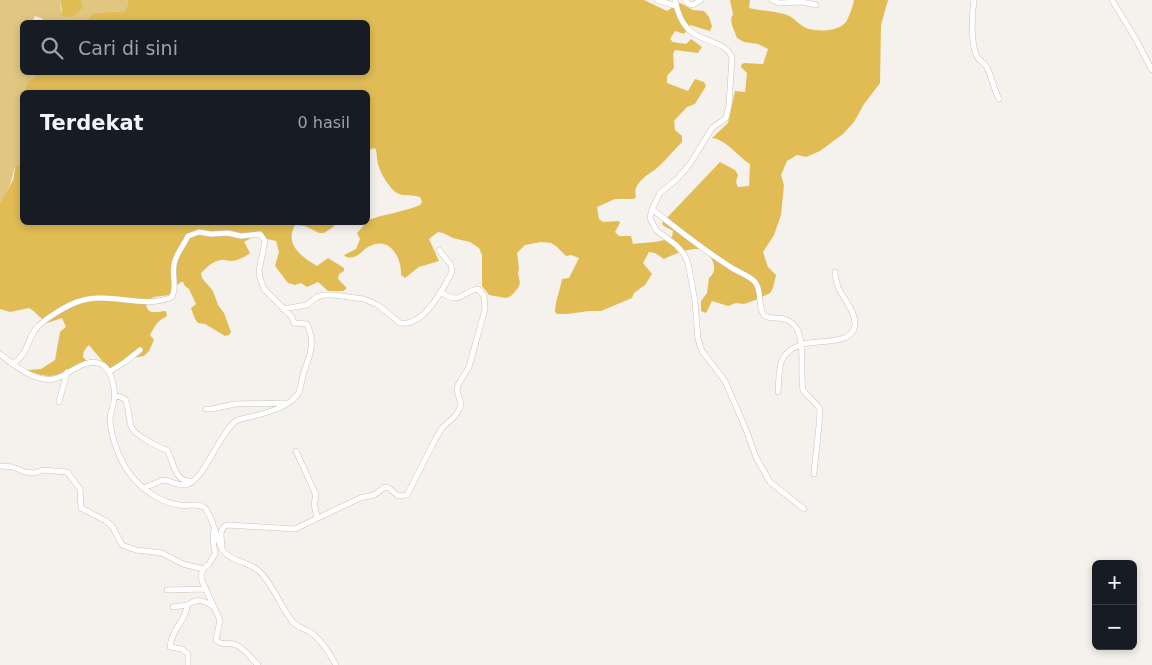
<!DOCTYPE html>
<html lang="id">
<head>
<meta charset="utf-8">
<style>
	body { margin:0; font-family:"DejaVu Sans",sans-serif; background:#242831; color:#f1f3f6 }
	.controls { position:absolute; right:15px; bottom:15px; display:grid; overflow:hidden; border-radius:8px; box-shadow:0 2px 8px #0003 }
	.controls button { width:45px; height:45px; display:grid; place-items:center; padding:0; border:0; border-bottom:1px solid #363941; background:#171b24; color:#f1f3f6; font:25px sans-serif }
	.list { margin:0; padding:0; list-style:none }
	h2 { display:flex; justify-content:space-between; align-items:center; height:65px; margin:0; padding:0 20px; font-size:21px }
	h2 small { font-size:16px; font-weight:400; color:#9ea1a6 }
	.icon { flex:none; width:28px; height:28px; fill:none; stroke:currentColor; stroke-width:2; stroke-linecap:round; stroke-linejoin:round }
	.map { position:relative; flex:none; width:1152px; height:665px; overflow:hidden }
	.search { position:absolute; background:#171b24; box-shadow:0 2px 8px #0003; left:20px; top:20px; width:350px; height:55px; display:flex; align-items:center; gap:12px; box-sizing:border-box; padding:0 18px; border-radius:8px; color:#9ea1a6; font-size:19px }
	.panel { position:absolute; background:#171b24; box-shadow:0 2px 8px #0003; left:20px; top:90px; width:350px; height:135px; border-radius:8px }
	.map>svg:first-child { display:block }
</style>
</head>
<body>
<div class="map">
<svg width="1152" height="665" viewBox="0 0 1152 665">
	<rect width="100%" height="100%" fill="#f5f2ed"/>
	<!-- green -->
	<path fill="#e0c680" d="M 0,0 L 60,0 L 61,11 L 83,5 L 81,0 L 128,0 L 127,7 L 124,11 L 93,13 L 86,22 L 44,22 L 41,18 L 35,16 L 32,22 L 22,22 L 22,72 L 34,73 L 35,79 L 46,92 L 22,92 L 22,163 L 14,169 C 13,177 7,197 0,202 Z"/>
	<!-- forest -->
	<path fill="#e1bc55" d="M 60,0 L 81,0 L 83,5 C 80,14 71,19 63,16 Z
		M 128,0 L 644,0 L 667,11 L 680,3 L 693,10 L 704,11 L 709,17 L 712,26 L 710,31 L 690,25 L 684,34 L 675,31 L 670,39 L 673,42 L 686,44 L 691,39 L 702,47 L 698,53 L 675,50 L 673,54 L 674,68 L 667,76 L 667,83 L 688,91 L 695,79 L 704,82 L 706,86 L 695,104 L 687,107 L 674,121 L 675,130 L 682,136 L 682,142 C 674,150 666,160 657,168 C 648,175 632,183 636,197 L 634,199 L 615,199 L 597,207 L 599,219 L 603,222 L 619,221 L 620,223 L 615,232 L 619,236 L 631,236 L 633,244 C 647,242 661,243 672,237 L 673,231 C 669,228 665,228 662,224 L 663,222 L 720,162 L 735,170 L 738,175 L 736,182 L 738,187 L 749,186 L 750,164 C 737,156 727,140 712,138 L 728,123 L 735,91 L 745,92 L 747,73 L 741,67 L 741,65 L 744,63 L 763,64 L 768,49 L 758,44 L 744,42 L 737,38 L 732,25 L 731,19 L 733,14 L 730,0 L 750,0 L 749,8 C 761,11 775,11 787,15 C 795,18 798,24 806,28 C 816,32 838,32 846,22 C 849,17 853,6 854,0 L 888,0 L 881,25 L 880,83 L 864,104 L 854,122 L 843,134 L 820,151 L 806,157 L 797,155 L 787,161 L 781,175 L 784,185 L 781,215 L 774,235 L 763,252 L 768,267 L 776,275 L 773,288 L 770,293 L 758,299 L 744,304 L 736,303 L 728,306 L 712,301 L 706,313 L 701,311 L 701,301 L 707,293 L 709,278 C 721,269 710,250 698,249 C 687,248 673,255 664,259 L 655,253 L 649,252 L 643,263 L 652,274 L 645,285 L 634,293 L 632,298 L 601,311 L 589,311 L 567,314 L 557,314 L 555,312 C 555,302 560,290 562,279 L 569,278 L 579,258 L 571,255 L 566,256 L 556,246 L 551,243 L 541,242 L 525,245 L 517,253 L 519,268 L 518,273 L 520,283 L 518,288 L 511,296 L 506,298 L 489,295 L 482,286 L 482,255 L 479,248 L 470,242 L 453,238 L 443,233 L 438,232 L 429,239 L 439,261 L 419,267 L 405,278 L 401,275 C 402,258 390,236 370,246 C 361,250 358,260 346,257 L 344,255 L 356,249 L 360,239 L 357,233 L 366,223 L 368,222 L 368,220 C 385,214 403,212 420,205 L 422,202 L 420,197 C 412,194 404,197 397,193 C 390,189 381,174 379,167 C 376,161 378,154 375,148 L 368,150 L 368,92 L 29,92 L 25,88 L 30,80 L 35,79 L 34,72 L 368,72 L 368,22 L 86,22 L 93,13 L 124,11 L 127,7 Z
		M 22,163 L 22,222 L 336,223 L 333,227 L 324,233 L 319,233 L 305,226 L 295,225 C 284,245 302,257 317,266 L 328,258 L 344,268 L 344,271 L 339,274 L 338,279 L 346,287 L 346,289 L 343,291 L 328,291 L 318,282 L 307,287 L 301,283 L 295,285 L 288,283 L 275,266 L 279,252 L 276,241 L 267,239 L 262,232 L 244,242 L 250,253 C 245,257 237,261 231,261 C 227,261 225,259 222,260 C 214,260 207,267 201,273 L 202,278 L 213,291 L 218,305 L 224,313 L 231,332 L 229,335 L 225,336 L 205,324 L 198,323 L 195,319 L 191,308 L 196,304 L 189,289 L 185,286 L 183,282 L 181,282 L 172,289 L 169,295 L 154,297 L 146,301 C 146,316 155,312 166,311 L 167,316 C 157,321 155,326 150,335 L 154,340 L 149,351 L 144,356 L 132,358 L 109,369 L 89,345 C 85,349 83,352 83,357 L 86,360 L 86,362 C 62,373 57,381 31,372 L 28,370 L 41,369 L 55,360 L 60,332 L 66,327 L 62,318 L 47,323 C 40,318 36,312 29,308 L 10,312 L 0,309 L 0,202 C 3,200 11,184 13,180 C 16,171 12,167 22,163 Z"/>
	<g fill="none" stroke-linecap="round" stroke-linejoin="round">
		<!-- street casing -->
		<g stroke="#c7c4bf" stroke-width="6">
			<path id="street" d="M 657,0 L 676,6
				M 675,0 C 677,10 681,22 688,29 C 700,42 724,40 732,57 L 729,105 L 726,118 L 712,128 L 690,164 L 677,179 L 660,193 L 652,209 L 650,218 L 656,230 L 676,245 L 684,254 L 688,263 L 695,301 L 698,339 L 702,351 L 725,381 L 745,427 L 756,457 L 770,482 L 804,509
				M 685,0 L 689,4 L 693,5 L 701,0
				M 772,0 L 779,3 L 802,2 L 816,5
				M 974,0 C 972,13 970,46 978,58 C 980,61 984,63 986,66 C 992,76 993,88 999,99
				M 1112,0 L 1134,36 L 1152,70
				M 652,209 C 677,229 702,249 729,266 C 737,272 749,275 755,282 C 763,292 757,306 764,315 C 770,322 787,312 797,329 C 805,344 800,373 803,390 C 808,397 815,401 819,408 C 822,412 814,464 814,474
				M 283,309 L 307,305 L 317,297 L 324,295 L 333,295 L 364,299 L 378,305 L 400,323 C 424,327 443,289 452,272 L 451,265 L 439,250
				M 0,354 C 13,365 36,383 54,379 C 68,376 87,355 103,365 C 112,370 116,392 114,401 C 113,407 110,413 110,419 C 111,440 122,467 136,481 C 147,493 164,503 179,505 C 188,507 196,502 205,508 C 216,522 215,542 225,553 C 234,562 249,562 259,571 C 274,585 280,607 293,622 C 298,628 307,629 313,634 C 323,642 330,654 336,665
				M 12,364 C 26,357 27,342 35,330 C 42,320 69,304 80,301 C 110,291 143,310 172,297 C 177,287 172,276 174,265 C 175,255 184,245 188,236 L 199,232 L 211,234 L 228,233 L 241,236 L 260,234 L 265,241 L 259,271 L 260,278 L 264,289 L 292,317 L 294,323 L 307,324 C 315,341 311,353 305,369 C 302,376 302,384 299,392 C 291,409 254,416 237,420 C 218,434 203,484 185,485 C 176,486 171,480 163,480 L 144,488
				M 109,372 L 125,362 L 140,350
				M 778,392 C 779,382 778,366 783,358 C 800,330 850,353 855,325 C 856,312 843,298 838,287 C 836,282 835,277 835,272
				M 115,395 L 125,399 C 130,410 128,418 131,426 C 133,434 159,448 167,450 C 174,461 174,484 193,481
				M 59,402 L 67,372
				M 206,409 L 212,409 L 235,404 L 286,403
				M 296,451 L 316,495 L 314,504 L 317,517
				M 0,466 L 13,467 L 25,472 L 34,473 L 43,470 L 67,472 L 80,489 L 81,508 L 106,521 L 112,526 L 122,545 L 136,550 L 162,553 L 183,564 L 203,569 L 209,564 L 215,554 L 213,540 L 214,529
				M 222,544 C 221,537 219,529 227,525 L 295,529 L 360,498 L 374,495 L 385,487 L 389,488 L 398,496 L 407,495 L 436,438 L 443,427 L 455,416 L 460,408 L 461,404 L 457,390 L 458,385 L 469,367 L 485,309 L 484,296 L 478,289 C 459,292 463,306 440,292
				M 203,569 L 201,576 L 202,581 L 220,620 L 216,640 C 223,647 228,641 236,645 C 245,649 251,658 258,665
				M 167,590 L 206,589
				M 173,607 L 187,605
				M 188,665 L 188,654 L 182,649 L 170,647 C 171,630 187,619 187,605 C 197,599 202,599 212,606"/>
		</g>
		<!-- street -->
		<use href="#street" stroke="#fff" stroke-width="5"/>
	</g>
</svg>
<div class="controls">
<button>+</button>
<button>−</button>
</div>
<div class="search"><svg class="icon" aria-label="search" viewBox="0 0 24 24"><circle cx="10" cy="10" r="6"/><path d="M15 15l6 6"/></svg>Cari di sini</div>
<section class="panel">
<h2>Terdekat<small>0 hasil</small></h2>
<ul class="list">
</ul>
</section>
</div>
</body>
</html>
